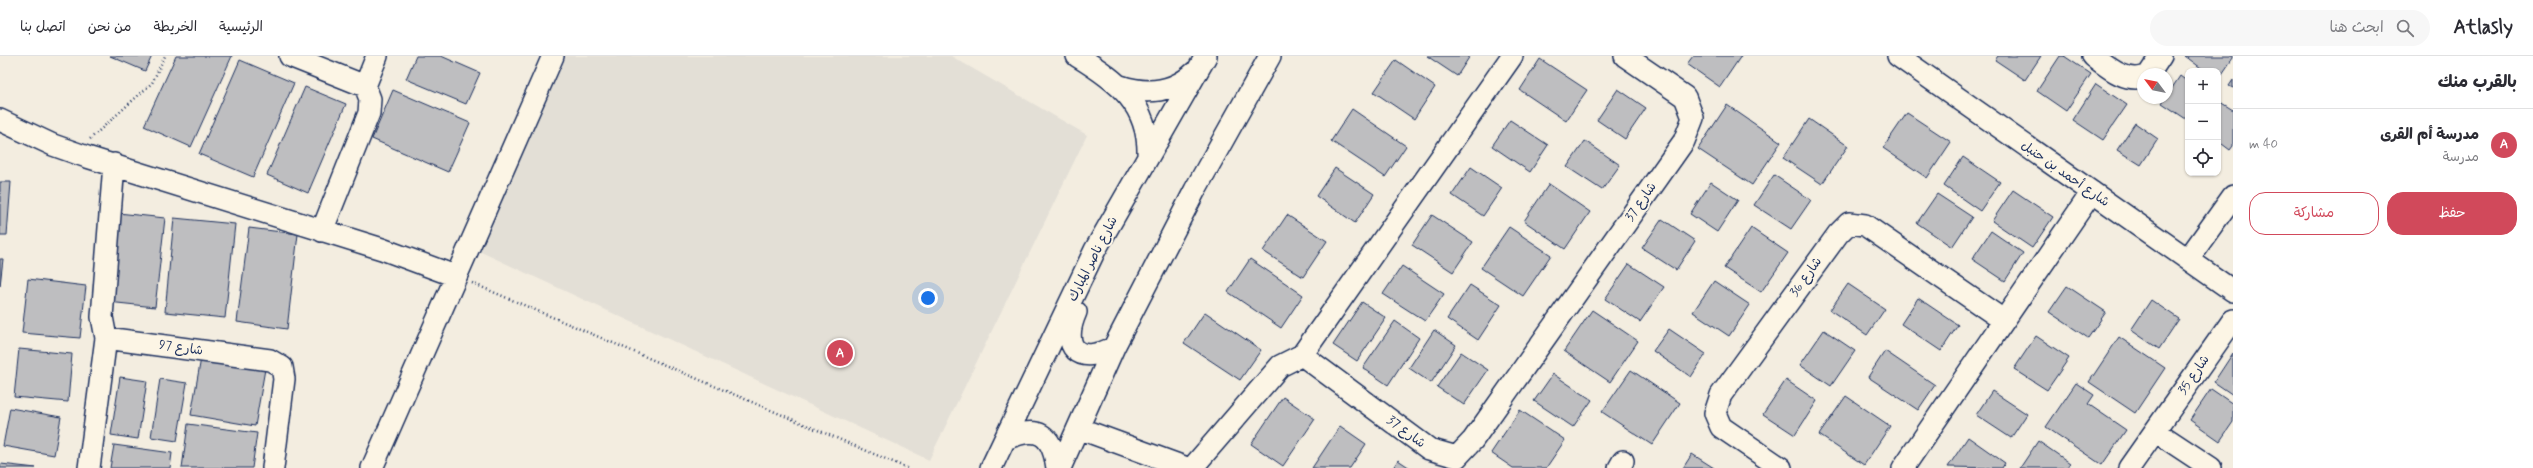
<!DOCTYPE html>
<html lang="ar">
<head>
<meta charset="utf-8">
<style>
	body { margin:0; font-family:Mynerve,"Playpen Sans Arabic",sans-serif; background:#f7f7f7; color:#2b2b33; direction:rtl }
	.controls { position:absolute; right:12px; top:12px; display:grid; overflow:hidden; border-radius:8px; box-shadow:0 1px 3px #0004 }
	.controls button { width:36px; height:36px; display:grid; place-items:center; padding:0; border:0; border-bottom:1px solid #e1e1e2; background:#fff; color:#2b2b33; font:20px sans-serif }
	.compass { position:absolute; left:2137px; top:12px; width:36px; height:36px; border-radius:50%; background:#fff; box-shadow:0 1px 3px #0004; rotate:302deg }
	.you { position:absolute; left:928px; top:242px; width:14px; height:14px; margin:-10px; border:3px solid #fff; border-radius:50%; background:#1a73e8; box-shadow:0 0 0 6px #1a73e833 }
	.badge { display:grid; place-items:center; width:26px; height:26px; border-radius:50%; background:#d1495b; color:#fff; font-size:13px; font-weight:700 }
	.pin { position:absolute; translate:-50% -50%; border:2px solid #fff; box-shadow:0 1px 4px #0006 }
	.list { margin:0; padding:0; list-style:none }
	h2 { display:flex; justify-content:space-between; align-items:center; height:52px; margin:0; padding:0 16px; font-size:17px }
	h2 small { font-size:13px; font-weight:400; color:#7c7c81 }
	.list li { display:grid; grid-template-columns:26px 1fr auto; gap:12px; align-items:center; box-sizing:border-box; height:72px; padding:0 16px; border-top:1px solid #e1e1e2 }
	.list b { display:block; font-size:15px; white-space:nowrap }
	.list p { margin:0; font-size:13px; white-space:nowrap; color:#7c7c81 }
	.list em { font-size:13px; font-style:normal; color:#7c7c81 }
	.actions { display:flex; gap:8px; padding:12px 16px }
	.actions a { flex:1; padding:9px 0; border:1px solid #d1495b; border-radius:16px; text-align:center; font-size:14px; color:#d1495b }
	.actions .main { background:#d1495b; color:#fff }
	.icon { flex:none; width:22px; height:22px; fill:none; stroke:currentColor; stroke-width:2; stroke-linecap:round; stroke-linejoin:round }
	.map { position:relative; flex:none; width:2233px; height:412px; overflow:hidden; direction:ltr }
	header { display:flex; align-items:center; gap:24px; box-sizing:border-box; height:56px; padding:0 20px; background:#fff; border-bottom:1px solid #e1e1e2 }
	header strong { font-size:19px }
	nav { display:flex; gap:22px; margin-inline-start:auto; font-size:14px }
	.search { width:280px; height:36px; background:#f7f7f7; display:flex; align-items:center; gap:10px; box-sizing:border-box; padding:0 14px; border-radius:22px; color:#7c7c81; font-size:15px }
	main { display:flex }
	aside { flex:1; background:#fff }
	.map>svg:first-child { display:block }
</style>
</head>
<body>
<header>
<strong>Atlasly</strong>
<div class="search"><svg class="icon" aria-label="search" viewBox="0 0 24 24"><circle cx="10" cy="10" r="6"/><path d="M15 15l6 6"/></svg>ابحث هنا</div>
<nav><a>الرئيسية</a><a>الخريطة</a><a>من نحن</a><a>اتصل بنا</a></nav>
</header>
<main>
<aside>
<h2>بالقرب منك<small></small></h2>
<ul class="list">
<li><span class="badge">A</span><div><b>مدرسة أم القرى</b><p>مدرسة</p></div><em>40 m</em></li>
</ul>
<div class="actions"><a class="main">حفظ</a><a>مشاركة</a></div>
</aside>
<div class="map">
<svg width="2233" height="412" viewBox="0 0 2233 412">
	<rect width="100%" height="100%" fill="#f3ede0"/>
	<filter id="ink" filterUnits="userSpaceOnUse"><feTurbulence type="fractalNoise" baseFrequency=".025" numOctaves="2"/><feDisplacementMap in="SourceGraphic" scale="8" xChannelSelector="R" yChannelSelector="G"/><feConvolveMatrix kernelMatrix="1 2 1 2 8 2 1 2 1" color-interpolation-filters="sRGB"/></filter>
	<g filter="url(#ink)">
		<!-- built -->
		<path fill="#e3dfd6" d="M 563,0 L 951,0 L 1087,79 L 929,404 L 468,190 Z"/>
		<!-- building -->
		<path fill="#bebec0" stroke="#1b2f5e" d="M 110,0 L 152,0 L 145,15 Z
			M 176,0 L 232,0 L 191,91 L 144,70 Z
			M 416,0 L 441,0 L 480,17 L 466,48 L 406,23 Z
			M 1427,0 L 1470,0 L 1457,20 Z
			M 1693,0 L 1741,0 L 1720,31 L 1687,8 Z
			M 1998,0 L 2041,0 L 2025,24 L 1995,4 Z
			M 2060,0 L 2064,0 L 2091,18 L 2066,55 L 2037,35 Z
			M 2185,0 L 2233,0 L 2233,2 L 2218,24 L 2218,15 L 2205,15 Z
			M 1540,3 L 1587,34 L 1566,65 L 1520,34 Z
			M 240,4 L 294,27 L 253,121 L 199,98 Z
			M 1396,4 L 1435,31 L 1414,63 L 1374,36 Z
			M 2180,20 L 2188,26 L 2188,60 L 2186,63 L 2162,47 Z
			M 2233,24 L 2233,32 L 2229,30 Z
			M 2096,28 L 2127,49 L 2103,84 L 2073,64 Z
			M 305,31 L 346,48 L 308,137 L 267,119 Z
			M 1618,33 L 1646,52 L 1625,83 L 1597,64 Z
			M 393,34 L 470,67 L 448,116 L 372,83 Z
			M 2220,46 L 2233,54 L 2233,90 L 2230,94 L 2218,85 Z
			M 1727,49 L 1781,86 L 1752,129 L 1698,93 Z
			M 1352,53 L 1406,90 L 1385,121 L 1331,85 Z
			M 1907,57 L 1951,86 L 1927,122 L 1883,92 Z
			M 1809,63 L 1848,90 L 1822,128 L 1783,102 Z
			M 1510,64 L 1548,89 L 1530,116 L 1492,90 Z
			M 2135,67 L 2158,83 L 2141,109 L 2117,94 Z
			M 1585,85 L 1620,109 L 1602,134 L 1567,111 Z
			M 1963,101 L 2000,126 L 1980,155 L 1944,130 Z
			M 1471,111 L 1502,132 L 1483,160 L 1452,139 Z
			M 1335,112 L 1374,138 L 1355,167 L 1316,140 Z
			M 1774,119 L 1811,144 L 1791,173 L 1754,149 Z
			M 0,126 L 11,126 L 7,179 L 0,179 Z
			M 1711,126 L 1738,144 L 1717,176 L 1690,158 Z
			M 1549,128 L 1590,156 L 1565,193 L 1524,165 Z
			M 2013,134 L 2053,161 L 2032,192 L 1992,165 Z
			M 1937,138 L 1972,161 L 1952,191 L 1917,167 Z
			M 118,157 L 165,162 L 155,251 L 108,246 Z
			M 1287,159 L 1327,185 L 1303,221 L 1263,195 Z
			M 1432,159 L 1473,186 L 1453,216 L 1412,189 Z
			M 174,162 L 235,168 L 225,262 L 165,256 Z
			M 1662,163 L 1695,185 L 1676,214 L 1642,192 Z
			M 1509,171 L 1551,199 L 1523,240 L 1481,212 Z
			M 249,172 L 298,178 L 287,273 L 237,266 Z
			M 1751,172 L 1788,197 L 1761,236 L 1724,212 Z
			M 1991,175 L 2023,197 L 2005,225 L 1972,203 Z
			M 0,203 L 3,203 L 0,230 Z
			M 1250,203 L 1303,239 L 1281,272 L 1228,236 Z
			M 1629,208 L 1664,231 L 1640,266 L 1605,243 Z
			M 1402,210 L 1444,238 L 1425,265 L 1383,238 Z
			M 28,223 L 86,230 L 80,282 L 22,277 Z
			M 1714,225 L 1750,249 L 1729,280 L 1693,256 Z
			M 1848,228 L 1885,253 L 1867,279 L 1830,254 Z
			M 1470,229 L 1501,249 L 1478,284 L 1447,263 Z
			M 2067,230 L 2106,256 L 2088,282 L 2049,256 Z
			M 1918,242 L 1958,269 L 1941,295 L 1901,268 Z
			M 2151,244 L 2179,263 L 2159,293 L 2131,274 Z
			M 1362,246 L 1386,262 L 1357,305 L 1333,289 Z
			M 1592,254 L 1638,285 L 1610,326 L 1564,295 Z
			M 1205,256 L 1261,294 L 1240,324 L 1184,287 Z
			M 1395,265 L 1419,282 L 1388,329 L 1363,312 Z
			M 1669,273 L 1706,298 L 1691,321 L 1653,295 Z
			M 1434,274 L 1456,289 L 1431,327 L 1409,312 Z
			M 1824,274 L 1855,295 L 1831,330 L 1800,309 Z
			M 2036,280 L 2069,302 L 2047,334 L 2014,313 Z
			M 2119,281 L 2165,312 L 2135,357 L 2089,326 Z
			M 19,293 L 72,298 L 68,346 L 14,341 Z
			M 1885,295 L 1935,329 L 1918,354 L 1868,321 Z
			M 1461,296 L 1488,314 L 1464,349 L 1437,331 Z
			M 2233,297 L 2233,339 L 2214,326 Z
			M 201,302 L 265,313 L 255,370 L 191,359 Z
			M 1631,314 L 1680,347 L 1652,389 L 1602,356 Z
			M 1553,318 L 1592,344 L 1573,371 L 1534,345 Z
			M 120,321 L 147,325 L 138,383 L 111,379 Z
			M 160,323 L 187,327 L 177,385 L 151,381 Z
			M 1786,324 L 1817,345 L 1795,379 L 1763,358 Z
			M 2076,327 L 2094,339 L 2088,348 L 2126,374 L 2102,409 L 2046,371 Z
			M 2211,333 L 2233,348 L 2233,366 L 2220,385 L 2190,364 Z
			M 1992,335 L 2027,358 L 2011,382 L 1976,359 Z
			M 1846,340 L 1890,370 L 1864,409 L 1819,379 Z
			M 1283,341 L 1315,363 L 1283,410 L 1251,388 Z
			M 10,352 L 61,361 L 54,399 L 3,390 Z
			M 1520,354 L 1565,384 L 1546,412 L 1513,412 L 1491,397 Z
			M 188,368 L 257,377 L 252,412 L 182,412 Z
			M 1340,370 L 1366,388 L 1350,412 L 1312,412 Z
			M 1968,381 L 2005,407 L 2002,412 L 1948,411 Z
			M 2038,385 L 2070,407 L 2066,412 L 2020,412 Z
			M 114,389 L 172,397 L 170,412 L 110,412 Z
			M 1692,398 L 1714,412 L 1683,412 Z
			M 1398,404 L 1410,412 L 1393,412 Z
			M 1,408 L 36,412 L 0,412 Z"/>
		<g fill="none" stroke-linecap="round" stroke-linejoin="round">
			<!-- minor casing -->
			<g stroke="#1b2f5e" stroke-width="24">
				<path id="minor" d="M 290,0 L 365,30
					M 1077,0 C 1118,25 1150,49 1148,101
					M 1898,0 L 2233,235
					M 2093,0 C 2108,11 2124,26 2143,21
					M 2149,18 L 2161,0
					M 365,30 L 377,0
					M 1120,30 C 1147,39 1174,36 1195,16
					M 0,64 L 53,89 L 87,101 L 382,193 L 455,220
					M 322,175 L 369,57 L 370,43 L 365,30
					M 2188,203 L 2233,140
					M 1076,256 C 1060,292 1079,310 1114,291
					M 106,282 L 270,304 L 282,311 L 284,323 L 273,412
					M 1302,299 L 1429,393 L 1457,401 L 1473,384 L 1684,85 L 1693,62 L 1685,41 L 1625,0
					M 1078,372 L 1187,412
					M 2155,375 L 2211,412
					M 1006,383 C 1038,369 1052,377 1057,412
					M 89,412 L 106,282 L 102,261 L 114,108
					M 372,412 L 553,0
					M 991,412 L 1095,194 L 1206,0
					M 1060,412 L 1114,291 L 1195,134 L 1270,0
					M 1192,412 L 1280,310 L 1302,299 L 1512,0
					M 1619,412 L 1623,405
					M 1781,412 L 1721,371 L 1715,357 L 1721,339 L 1838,178 L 1849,167 L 1865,169 L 2003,264
					M 1903,412 L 2092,136
					M 2129,412 L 2233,264"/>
			</g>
			<!-- path -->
			<path stroke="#1b2f5e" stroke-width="2.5" stroke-dasharray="1 3" stroke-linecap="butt" d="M 90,83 L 152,27 L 165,0
				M 472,227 L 907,412"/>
			<!-- minor -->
			<use href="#minor" stroke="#fcf5e5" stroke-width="21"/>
		</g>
	</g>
	<g text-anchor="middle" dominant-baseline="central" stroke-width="4" stroke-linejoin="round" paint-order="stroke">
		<!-- street labels -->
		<g font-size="13" fill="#1b2f5e" stroke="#fcf5e5">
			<text transform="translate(2065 118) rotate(35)">شارع أحمد بن حنبل</text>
			<text transform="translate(1641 146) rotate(-55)">شارع 37</text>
			<text transform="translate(1093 203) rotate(-63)">شارع ناصر المبارك</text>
			<text transform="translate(1806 221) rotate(-54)">شارع 36</text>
			<text transform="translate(181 292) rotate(8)">شارع 97</text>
			<text transform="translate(2194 319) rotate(-55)">شارع 35</text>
			<text transform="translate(1406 376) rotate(37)">شارع 37</text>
		</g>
	</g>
</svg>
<div class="controls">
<button>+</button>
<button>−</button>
<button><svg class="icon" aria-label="locate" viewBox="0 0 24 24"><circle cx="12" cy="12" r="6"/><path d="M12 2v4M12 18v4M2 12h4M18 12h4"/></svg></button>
</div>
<svg class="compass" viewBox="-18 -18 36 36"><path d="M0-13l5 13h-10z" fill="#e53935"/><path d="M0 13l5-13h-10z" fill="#7c7c81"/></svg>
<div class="you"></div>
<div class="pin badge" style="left:840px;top:297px">A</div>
</div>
</main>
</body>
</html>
